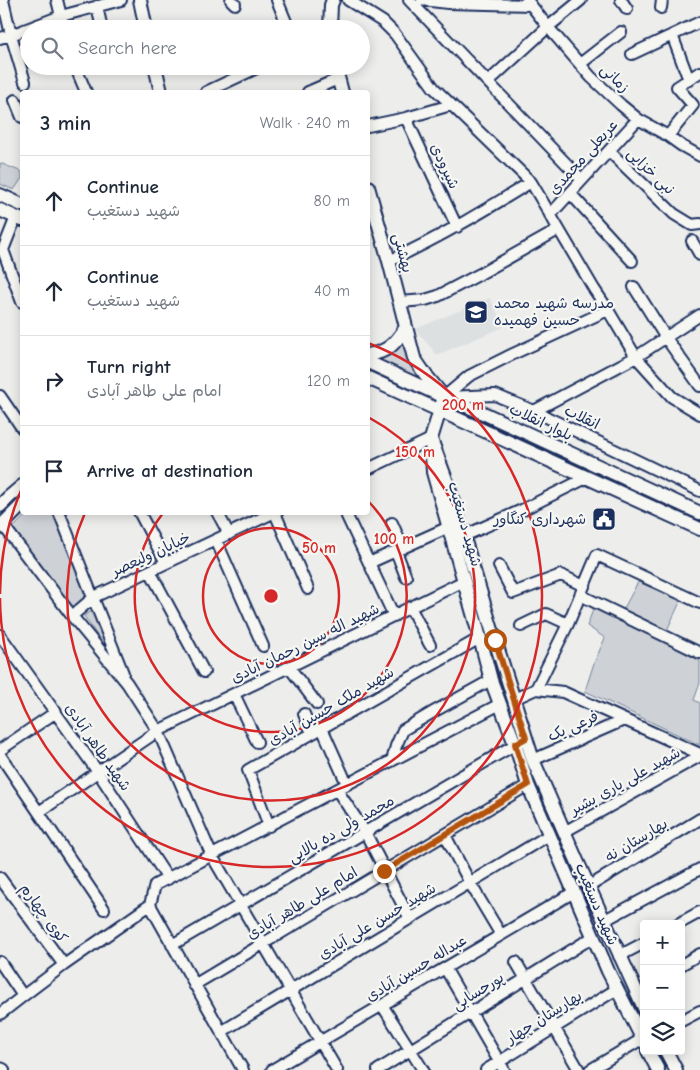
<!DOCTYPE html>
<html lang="en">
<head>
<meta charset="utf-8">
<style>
	body { margin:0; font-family:"Comic Neue","Playpen Sans Arabic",sans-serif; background:#f6f6f7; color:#1f2937 }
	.controls { position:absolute; right:15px; bottom:15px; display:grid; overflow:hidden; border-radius:5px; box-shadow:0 2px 12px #0003 }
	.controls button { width:45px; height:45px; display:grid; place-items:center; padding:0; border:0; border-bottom:1px solid #e0e1e3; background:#fff; color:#1f2937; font:25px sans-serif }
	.stop { position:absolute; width:15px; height:15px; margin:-11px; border:4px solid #b45309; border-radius:50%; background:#fff }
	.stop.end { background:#b45309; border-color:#fff; box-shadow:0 1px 5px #0008 }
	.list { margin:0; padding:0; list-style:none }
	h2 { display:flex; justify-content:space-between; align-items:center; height:65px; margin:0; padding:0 20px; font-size:21px }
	h2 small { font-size:16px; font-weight:400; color:#747a83 }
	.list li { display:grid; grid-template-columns:32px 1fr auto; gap:15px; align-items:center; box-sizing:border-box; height:90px; padding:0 20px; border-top:1px solid #e0e1e3 }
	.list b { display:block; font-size:19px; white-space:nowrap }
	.list p { margin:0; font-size:16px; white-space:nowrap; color:#747a83 }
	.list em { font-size:16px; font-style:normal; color:#747a83 }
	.icon { flex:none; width:28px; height:28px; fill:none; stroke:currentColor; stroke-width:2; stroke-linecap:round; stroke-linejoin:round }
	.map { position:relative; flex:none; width:700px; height:1070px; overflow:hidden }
	.search { position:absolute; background:#fff; box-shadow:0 2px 12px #0003; left:20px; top:20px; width:350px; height:55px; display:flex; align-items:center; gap:12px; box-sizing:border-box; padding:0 18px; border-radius:28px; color:#747a83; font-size:19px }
	.panel { position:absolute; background:#fff; box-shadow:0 2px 12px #0003; left:20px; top:90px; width:350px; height:425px; border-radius:5px }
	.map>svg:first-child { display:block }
</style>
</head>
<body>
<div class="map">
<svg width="700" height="1070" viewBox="0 0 700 1070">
	<rect width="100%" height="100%" fill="#edeeec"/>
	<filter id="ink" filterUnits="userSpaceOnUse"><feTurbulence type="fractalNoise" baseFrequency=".02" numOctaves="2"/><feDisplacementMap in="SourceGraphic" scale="10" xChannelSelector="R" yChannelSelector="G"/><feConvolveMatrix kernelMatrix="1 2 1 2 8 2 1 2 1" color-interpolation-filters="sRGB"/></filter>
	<g filter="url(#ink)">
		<!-- built -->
		<path fill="#dde0e1" d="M 490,298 L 504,327 L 437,355 L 415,329 Z"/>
		<!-- green -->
		<path fill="#ced2d7" stroke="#74809a" d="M 0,163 L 22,172 L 22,178 L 14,190 L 0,184 Z
			M 403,341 L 417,379 L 372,359 Z
			M 28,513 L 55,513 L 89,596 L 72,611 L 11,530 Z
			M 638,582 L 681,600 L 667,630 L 623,610 Z
			M 594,607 L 642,630 L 700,661 L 700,683 L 694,700 L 700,703 L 700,745 L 585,691 L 594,663 L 605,638 L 587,626 Z
			M 93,610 L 115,662 L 84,616 Z"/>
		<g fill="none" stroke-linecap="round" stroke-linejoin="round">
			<!-- minor casing -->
			<g stroke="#1b2f5e" stroke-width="14">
				<path id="minor" d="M 3,0 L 11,35 L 25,82
					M 57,0 L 61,16
					M 231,0 L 235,4
					M 277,0 L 289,29
					M 348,0 L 383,22 L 395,34 L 434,88 L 531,182 L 594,289 L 608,310 L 636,357 L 672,397 L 700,414
					M 409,0 L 582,180
					M 422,0 L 448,3 L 531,5
					M 527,0 L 548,27 L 591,77 L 621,105 L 638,119 L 668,136 L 682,146 L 700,156
					M 621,0 L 627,9
					M 97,6 L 102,29
					M 661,8 L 662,0
					M 672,35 L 689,80
					M 0,38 L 11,35 L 61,16 L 121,0
					M 632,54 L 700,22
					M 580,64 L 621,32
					M 77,66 L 78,73 L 86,92
					M 488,82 L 548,27 L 581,0
					M 206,92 L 261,66
					M 308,92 L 338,79
					M 15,100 L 22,117
					M 406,118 L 457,227
					M 368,126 L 406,118 L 451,105
					M 668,136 L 693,105 L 677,87 L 700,72
					M 609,151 L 674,214 L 692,225 L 700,224
					M 570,193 L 632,261
					M 550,215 L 638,119
					M 16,217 L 3,250 L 22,302
					M 692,241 L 700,255
					M 389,261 C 439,238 484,211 531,182
					M 634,287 L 666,338 L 700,386
					M 400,302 L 425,300 L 438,296 L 480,274 L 558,230
					M 0,396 L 22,428
					M 444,397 L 469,376 L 513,354 L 608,310
					M 447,397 L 495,395 L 534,411 L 700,491
					M 534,411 L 636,357 L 700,315
					M 368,469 L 431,439
					M 59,512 L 123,673
					M 139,512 L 166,563
					M 217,512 L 229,534
					M 345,512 L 394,616
					M 275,513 L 308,589
					M 392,523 L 403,548
					M 3,525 L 72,616 L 127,683 L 158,731 L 212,856 L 337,1070
					M 464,536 L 522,510 L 586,478
					M 216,540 L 263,646
					M 396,551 L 406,577
					M 369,563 L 449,527
					M 499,566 L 513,593 L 561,575 L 584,586
					M 150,571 L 204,672
					M 580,595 L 700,653
					M 410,607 L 430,645
					M 72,616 L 94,597 L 275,512
					M 521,626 L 546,614 L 568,624
					M 0,635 L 98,772 L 168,879
					M 289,667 L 317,704
					M 536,689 L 568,624 L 597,555 L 700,603
					M 234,694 L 257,742
					M 514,699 L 536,689 L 563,692 L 700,754
					M 304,714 L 312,733
					M 322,728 L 347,784
					M 0,750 L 56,712
					M 0,755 L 104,909
					M 533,760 L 624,720
					M 392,761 L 396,746 L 403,730 L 435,711 L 491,680
					M 337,790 L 365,832 L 410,919
					M 39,812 L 158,731 L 464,581
					M 269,826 L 248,770 L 480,638
					M 564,832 L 700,756
					M 445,835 L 470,883 L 501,935
					M 0,878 L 64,965
					M 588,887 L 700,819
					M 150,905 L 243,1070
					M 603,921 L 700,869
					M 678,924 L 700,912
					M 172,945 L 521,741
					M 619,956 L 644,943
					M 0,962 L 23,996
					M 516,962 L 579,1070
					M 681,965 L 700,954
					M 445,968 L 504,1070
					M 194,985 L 528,785
					M 382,1005 L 423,1070
					M 0,1014 L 23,996 L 64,965 L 150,905 L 155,885 L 500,704
					M 681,1021 L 700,1011
					M 221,1032 L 549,835
					M 272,1070 L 574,892
					M 378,1070 L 593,937
					M 486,1070 L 617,989
					M 590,1070 L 642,1039"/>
			</g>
			<!-- major casing -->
			<g stroke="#1b2f5e" stroke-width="16">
				<path id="major" d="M 140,0 L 146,29
					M 330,29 L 331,5 L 333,0
					M 155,66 L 161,92
					M 335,66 L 342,92
					M 368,187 L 389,261 L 414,358 L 425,374 L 444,397 L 431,439
					M 0,195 L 22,205
					M 0,210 L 22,220
					M 368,355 C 388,352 395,344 406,327
					M 368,362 L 444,397 L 481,412 L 700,513
					M 368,378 L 700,529
					M 0,506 L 9,497 L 22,486
					M 0,527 L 22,505
					M 644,1008 L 578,863 L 533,760 L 495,640 L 447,482 L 431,439 L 433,472 L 480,638 L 491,680 L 515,744 L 528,785 L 608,971 L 644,1042
					M 648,1051 L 658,1070
					M 666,1051 L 676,1070
					M 0,1069 L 3,1070"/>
			</g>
			<!-- minor -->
			<use href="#minor" stroke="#f6f6f2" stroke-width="10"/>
			<!-- major -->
			<use href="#major" stroke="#f6f6f2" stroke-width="12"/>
		</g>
	</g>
	<g fill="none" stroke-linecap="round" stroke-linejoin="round" filter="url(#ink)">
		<!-- route -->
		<path stroke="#b45309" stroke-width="6" d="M 384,871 L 528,785 L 515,744 L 526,738 L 495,640"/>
	</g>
	<!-- distance rings -->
	<g fill="none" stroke="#d62828" stroke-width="2.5">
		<circle cx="271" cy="596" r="68"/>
		<path d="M368 501A136 136 0 1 1 163 513"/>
		<path d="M368 417A204 204 0 1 1 85 513"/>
		<path d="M0 594A271 271 0 0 1 22 488M368 343A271 271 0 1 1 0 598"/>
	</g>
	<!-- icons -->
	<defs>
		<g id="school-square" transform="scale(1.25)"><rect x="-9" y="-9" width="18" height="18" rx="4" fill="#1b2f5e" stroke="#f6f6f2"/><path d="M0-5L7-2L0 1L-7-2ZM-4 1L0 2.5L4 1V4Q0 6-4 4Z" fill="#fff"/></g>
		<g id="civic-square" transform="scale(1.25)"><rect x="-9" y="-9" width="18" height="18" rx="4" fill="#1b2f5e" stroke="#f6f6f2"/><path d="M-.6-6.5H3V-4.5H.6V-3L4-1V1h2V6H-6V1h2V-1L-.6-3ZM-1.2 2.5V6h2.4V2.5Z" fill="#fff"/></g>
	</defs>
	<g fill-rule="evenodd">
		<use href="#school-square" x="476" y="312"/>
		<use href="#civic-square" x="604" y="519"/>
	</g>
	<g text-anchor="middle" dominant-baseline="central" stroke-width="4.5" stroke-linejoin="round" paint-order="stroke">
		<!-- street labels -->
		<g font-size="15" fill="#1b2f5e" stroke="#f6f6f2">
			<text transform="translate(615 78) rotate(44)">زمانی</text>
			<text transform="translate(583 157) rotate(-48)">عربعلی محمدی</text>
			<text transform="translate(445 166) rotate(65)">شیرودی</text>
			<text transform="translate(651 171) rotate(44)">نبی خزایی</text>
			<text transform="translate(403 253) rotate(75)">بهشتی</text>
			<text transform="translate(582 417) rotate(26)">انقلاب</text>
			<text transform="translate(541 422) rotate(25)">بلوار انقلاب</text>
			<text transform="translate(465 524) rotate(74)">شهید دستغیب</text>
			<text transform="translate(151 554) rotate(-25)">خیابان ولیعصر</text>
			<text transform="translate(305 643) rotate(-26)">شهید اله سین رحمان آبادی</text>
			<text transform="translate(331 706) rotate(-30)">شهید ملک حسین آبادی</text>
			<text transform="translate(573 726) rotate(-24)">فرعی یک</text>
			<text transform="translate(98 747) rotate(55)">شهید طاهر آبادی</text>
			<text transform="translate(625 781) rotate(-29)">شهید علی یاری بشیر</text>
			<text transform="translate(341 829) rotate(-30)">محمد ولی ده بالایی</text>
			<text transform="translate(636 840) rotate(-31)">بهارستان نه</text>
			<text transform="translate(302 903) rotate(-31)">امام علی طاهر آبادی</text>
			<text transform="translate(597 904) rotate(67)">شهید دستغیب</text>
			<text transform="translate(44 913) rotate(54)">کوی چهارم</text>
			<text transform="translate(377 921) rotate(-31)">شهید حسن علی آبادی</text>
			<text transform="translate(416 968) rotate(-31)">عبداله حسین آبادی</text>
			<text transform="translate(478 991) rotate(-32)">پورحسابی</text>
			<text transform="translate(544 1017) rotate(-32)">بهارستان چهار</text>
		</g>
		<!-- poi labels -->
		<g font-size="15" fill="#1b2f5e" stroke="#f6f6f2" text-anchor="start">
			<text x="494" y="303">مدرسه شهید محمد<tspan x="494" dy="17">حسین فهمیده</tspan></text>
			<text x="586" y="519" text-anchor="end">شهرداری کنگاور</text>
		</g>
	</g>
	<circle cx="271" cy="596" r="8" fill="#d62828" stroke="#f6f6f2" stroke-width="2.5"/>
	<g font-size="15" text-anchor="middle" font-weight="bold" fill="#d62828" stroke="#f6f6f2" stroke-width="4.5" stroke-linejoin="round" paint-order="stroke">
		<text x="463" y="410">200 m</text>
		<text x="415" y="457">150 m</text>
		<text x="394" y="544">100 m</text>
		<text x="319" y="553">50 m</text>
	</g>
</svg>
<div class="controls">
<button>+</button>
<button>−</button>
<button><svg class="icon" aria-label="layers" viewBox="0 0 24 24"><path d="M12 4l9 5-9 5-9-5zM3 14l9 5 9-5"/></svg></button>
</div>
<div class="stop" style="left:495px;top:640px"></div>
<div class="stop end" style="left:384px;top:871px"></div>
<div class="search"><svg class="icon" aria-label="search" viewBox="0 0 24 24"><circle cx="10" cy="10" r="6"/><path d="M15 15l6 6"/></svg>Search here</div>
<section class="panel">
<h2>3 min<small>Walk · 240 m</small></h2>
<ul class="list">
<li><svg class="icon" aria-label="ahead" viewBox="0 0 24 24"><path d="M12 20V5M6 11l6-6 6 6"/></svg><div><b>Continue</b><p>شهید دستغیب</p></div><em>80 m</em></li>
<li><svg class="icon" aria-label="ahead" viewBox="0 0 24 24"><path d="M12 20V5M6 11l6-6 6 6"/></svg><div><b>Continue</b><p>شهید دستغیب</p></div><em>40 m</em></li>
<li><svg class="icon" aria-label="right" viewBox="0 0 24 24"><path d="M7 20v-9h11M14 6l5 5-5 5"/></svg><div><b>Turn right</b><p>امام علی طاهر آبادی</p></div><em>120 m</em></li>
<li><svg class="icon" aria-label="arrive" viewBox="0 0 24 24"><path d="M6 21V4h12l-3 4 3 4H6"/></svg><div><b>Arrive at destination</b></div></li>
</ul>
</section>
</div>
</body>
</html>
